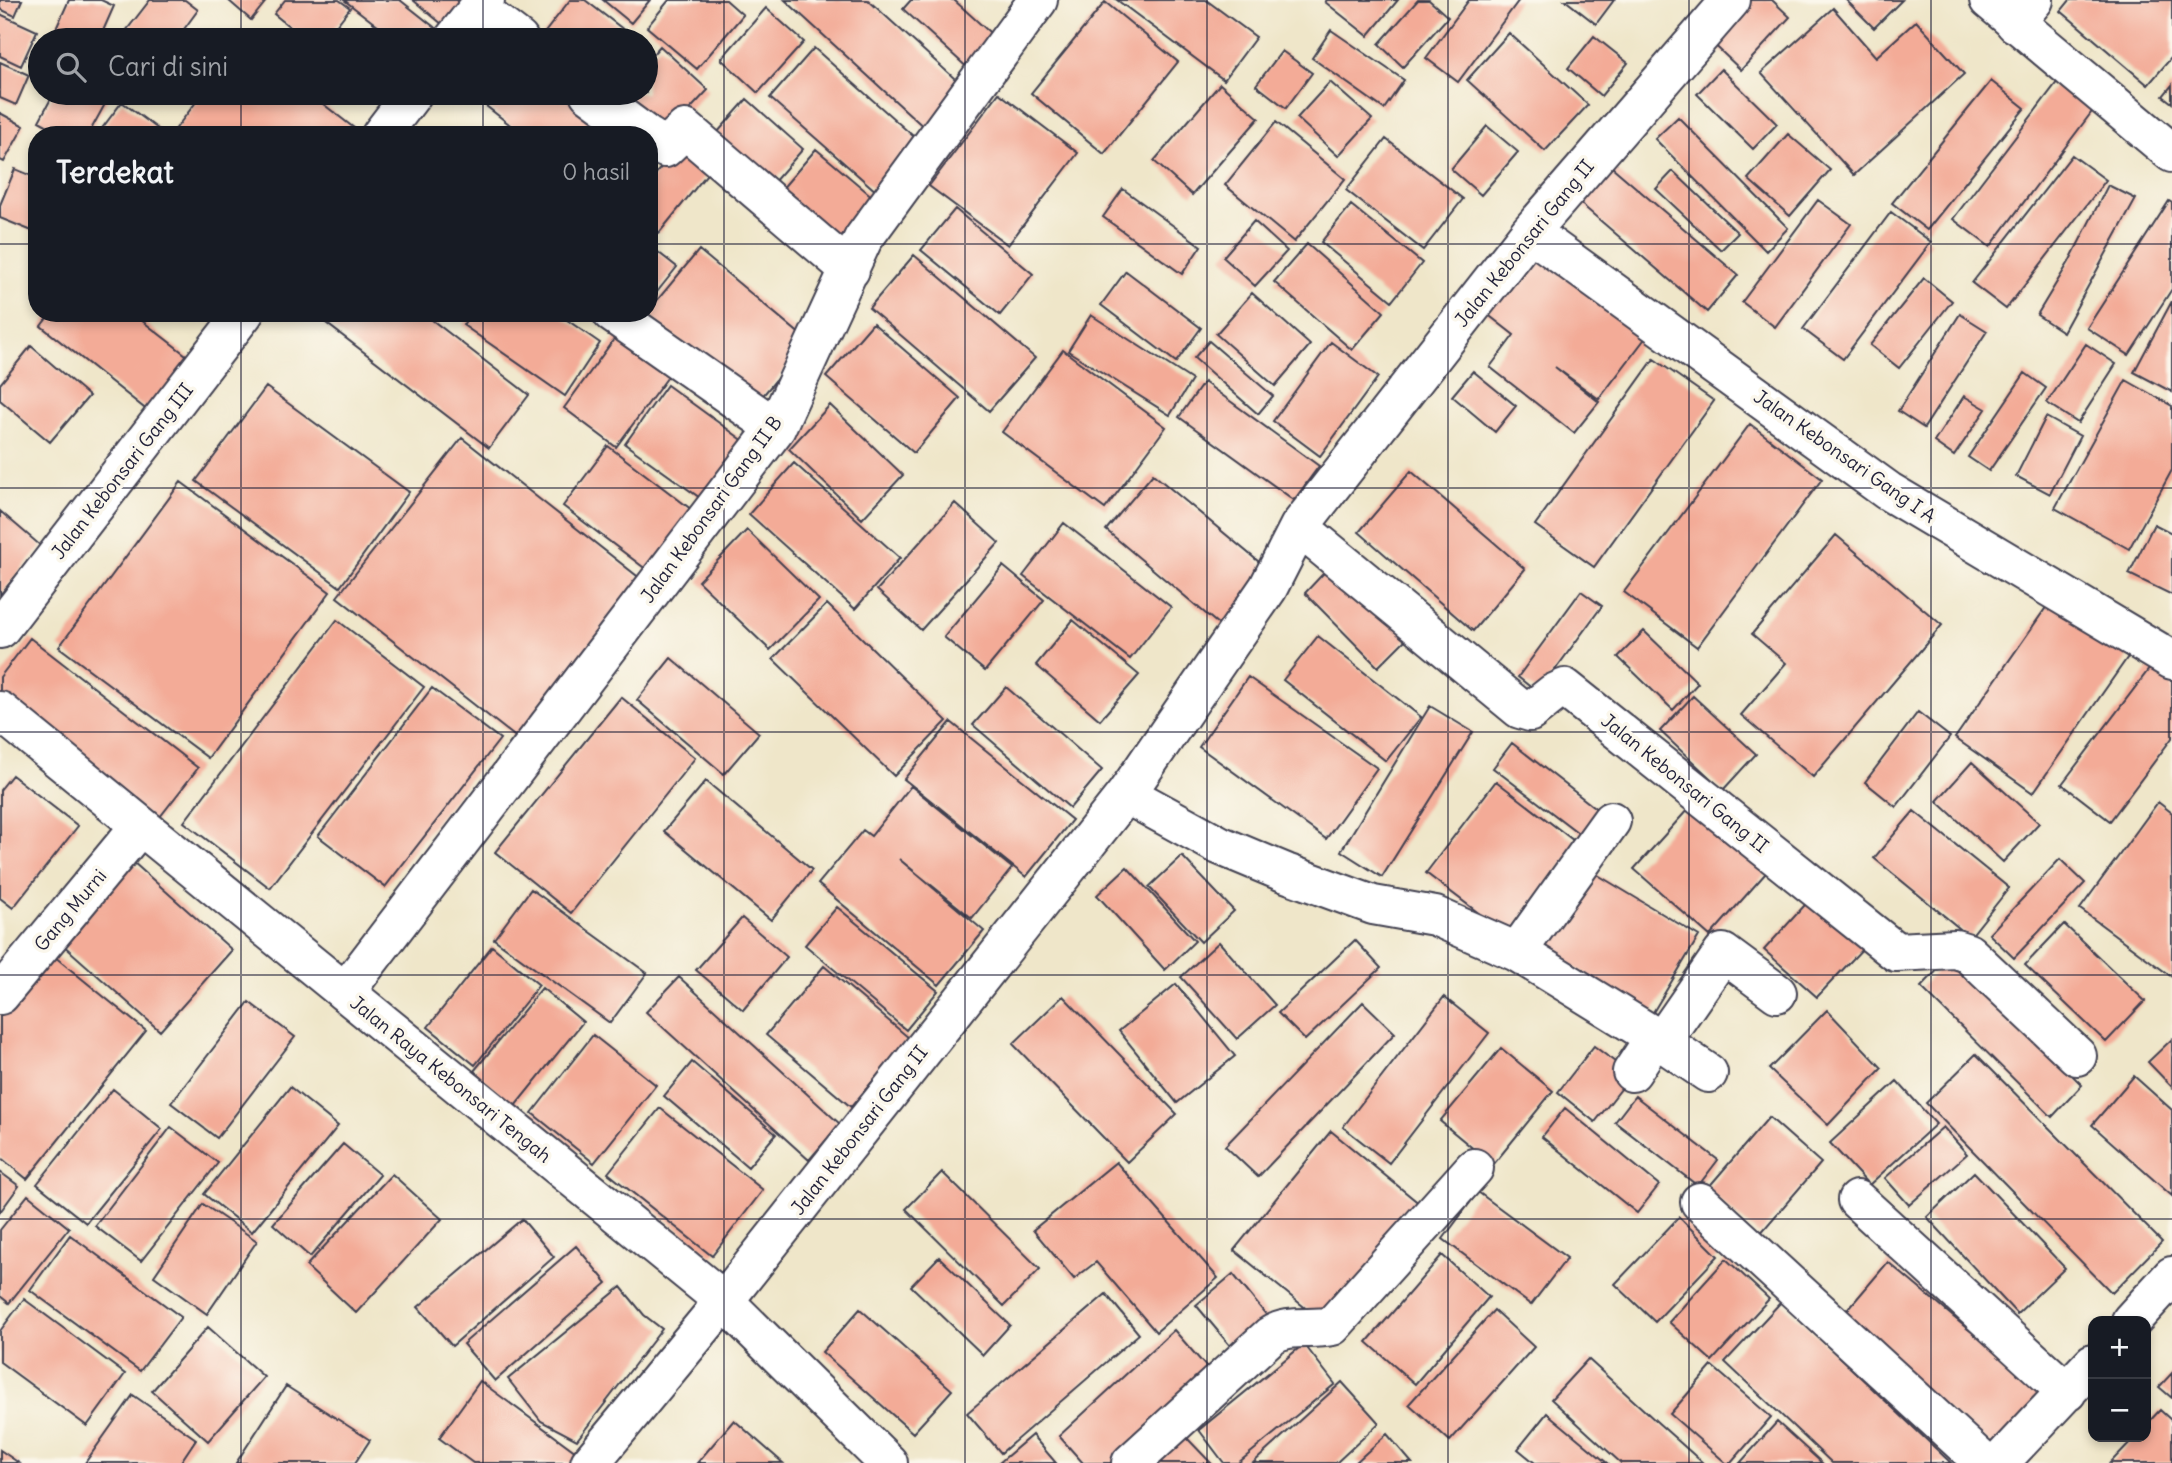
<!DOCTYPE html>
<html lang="id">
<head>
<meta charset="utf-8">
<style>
	body { margin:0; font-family:Delius,sans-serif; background:#20242c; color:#f1f3f6 }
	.controls { position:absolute; right:21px; bottom:21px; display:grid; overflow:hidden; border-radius:14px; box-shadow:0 4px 10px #0003 }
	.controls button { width:63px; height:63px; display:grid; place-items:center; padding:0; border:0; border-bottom:2px solid #363941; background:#171b24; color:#f1f3f6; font:35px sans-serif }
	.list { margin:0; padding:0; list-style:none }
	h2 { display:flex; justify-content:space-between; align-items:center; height:91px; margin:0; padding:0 28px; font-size:30px }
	h2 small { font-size:23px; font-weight:400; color:#9ea1a6 }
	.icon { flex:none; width:38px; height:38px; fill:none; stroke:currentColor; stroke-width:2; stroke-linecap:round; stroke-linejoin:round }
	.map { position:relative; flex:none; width:2172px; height:1463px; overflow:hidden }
	.search { position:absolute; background:#171b24; box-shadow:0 4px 10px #0003; left:28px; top:28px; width:630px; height:77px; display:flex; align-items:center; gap:18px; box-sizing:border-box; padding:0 24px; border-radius:38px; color:#9ea1a6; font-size:26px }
	.panel { position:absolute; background:#171b24; box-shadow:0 4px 10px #0003; left:28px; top:126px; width:630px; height:196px; border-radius:28px }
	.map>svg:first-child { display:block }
</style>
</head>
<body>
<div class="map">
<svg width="2172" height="1463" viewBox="0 0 2172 1463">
	<rect width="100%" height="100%" fill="#fbf7ec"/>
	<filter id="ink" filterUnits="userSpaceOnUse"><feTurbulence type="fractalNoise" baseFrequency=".0143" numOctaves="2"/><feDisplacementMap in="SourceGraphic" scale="14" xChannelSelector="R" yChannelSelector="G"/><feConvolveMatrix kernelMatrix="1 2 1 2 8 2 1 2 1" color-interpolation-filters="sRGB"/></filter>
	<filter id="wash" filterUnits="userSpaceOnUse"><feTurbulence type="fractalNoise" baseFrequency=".00686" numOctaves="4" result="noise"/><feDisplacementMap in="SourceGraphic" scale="28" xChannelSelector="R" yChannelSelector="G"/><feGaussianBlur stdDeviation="1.57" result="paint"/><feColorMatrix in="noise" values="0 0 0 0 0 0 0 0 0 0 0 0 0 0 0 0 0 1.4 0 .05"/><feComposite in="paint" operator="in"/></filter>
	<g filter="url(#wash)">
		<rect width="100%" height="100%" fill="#efe6c9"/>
		<g id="blocks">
			<!-- building -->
			<path fill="#f3ab97" d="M 0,0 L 22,0 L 15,16 L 0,9 Z
				M 69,0 L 101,0 L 114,6 L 99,40 L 74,40 L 55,31 Z
				M 150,0 L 185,0 L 198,10 L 176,40 L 119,40 Z
				M 228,0 L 267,0 L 251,20 Z
				M 285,0 L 339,0 L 350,8 L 325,40 L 306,40 L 274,14 Z
				M 344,0 L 400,0 L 443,34 L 438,40 L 396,40 Z
				M 413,0 L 472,0 L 448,29 Z
				M 570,0 L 585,0 L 637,40 L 539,40 Z
				M 603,0 L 650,0 L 631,23 Z
				M 669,0 L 726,0 L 743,15 L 697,69 L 647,27 Z
				M 785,0 L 868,0 L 965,88 L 927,130 Z
				M 911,0 L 954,0 L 998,40 L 971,71 L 903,9 Z
				M 1117,0 L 1206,0 L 1256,37 L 1224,80 Z
				M 1327,0 L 1398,0 L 1368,36 L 1325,2 Z
				M 1418,0 L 1429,0 L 1448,17 L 1403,67 L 1379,44 Z
				M 1469,0 L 1519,0 L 1458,82 L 1426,58 Z
				M 1565,0 L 1614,0 L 1596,24 Z
				M 1734,0 L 1772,0 L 1790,17 L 1741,70 L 1703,34 Z
				M 1846,0 L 1902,0 L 1874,28 Z
				M 2070,0 L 2172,0 L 2172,57 L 2148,85 L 2061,11 Z
				M 1105,2 L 1178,62 L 1104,154 L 1031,93 Z
				M 766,8 L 804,42 L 758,93 L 721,59 Z
				M 1833,8 L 1876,57 L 1916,21 L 1964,74 L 1854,175 L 1761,73 Z
				M 0,14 L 37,31 L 21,66 L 0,56 Z
				M 1331,30 L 1404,80 L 1384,109 L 1312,58 Z
				M 1509,33 L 1588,105 L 1545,151 L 1467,80 Z
				M 1594,36 L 1628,63 L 1601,96 L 1568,68 Z
				M 660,46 L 708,90 L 667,134 L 623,93 L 646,93 L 646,62 Z
				M 814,48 L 921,143 L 877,192 L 770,98 Z
				M 1282,51 L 1312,73 L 1286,108 L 1256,85 Z
				M 0,62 L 29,75 L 16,105 L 0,98 Z
				M 1721,69 L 1777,124 L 1753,149 L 1697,94 Z
				M 1991,81 L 2025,108 L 1927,230 L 1892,203 Z
				M 2058,81 L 2094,109 L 1990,247 L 1953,219 Z
				M 1330,82 L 1372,119 L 1338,156 L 1297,118 Z
				M 1220,84 L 1259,118 L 1192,195 L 1154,161 Z
				M 2172,85 L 2172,103 L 2163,96 Z
				M 54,93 L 106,93 L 110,95 L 88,135 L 65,135 L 39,121 Z
				M 203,93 L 309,93 L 363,135 L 179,135 L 174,131 Z
				M 488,93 L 583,93 L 637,135 L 523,135 L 481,102 Z
				M 999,93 L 1078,153 L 1008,245 L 929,186 Z
				M 747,99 L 803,149 L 773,183 L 717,133 Z
				M 122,102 L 166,135 L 97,135 Z
				M 0,113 L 24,126 L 4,162 L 0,160 Z
				M 1678,117 L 1788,228 L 1766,251 L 1655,139 Z
				M 1276,122 L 1345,179 L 1294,242 L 1225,185 Z
				M 1487,126 L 1518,152 L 1481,195 L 1451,169 Z
				M 1788,134 L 1830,170 L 1790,216 L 1748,179 Z
				M 1386,139 L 1463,199 L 1423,250 L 1346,190 Z
				M 680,144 L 711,169 L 659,233 L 649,225 L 649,182 Z
				M 816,149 L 874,198 L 838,240 L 781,190 Z
				M 2072,155 L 2106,180 L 2006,309 L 1972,283 Z
				M 1605,161 L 1738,275 L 1707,312 L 1574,198 Z
				M 15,169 L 37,178 L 37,233 L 0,218 L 0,205 Z
				M 1673,171 L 1738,233 L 1721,250 L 1656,189 Z
				M 2108,185 L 2136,199 L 2063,332 L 2037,315 L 2069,262 Z
				M 1123,189 L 1201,246 L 1182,274 L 1103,217 Z
				M 1818,200 L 1851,224 L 1775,327 L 1742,302 Z
				M 2169,201 L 2172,203 L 2172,289 L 2129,355 L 2087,328 Z
				M 1351,205 L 1422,263 L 1392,301 L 1321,242 Z
				M 955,209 L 1033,274 L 1000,315 L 921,250 Z
				M 1891,212 L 1931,242 L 1843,359 L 1803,329 Z
				M 1254,221 L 1287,251 L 1255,286 L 1223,257 Z
				M 1540,242 L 1653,328 L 1599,399 L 1555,367 L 1599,402 L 1574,433 L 1490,367 L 1514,335 L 1486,313 Z
				M 1307,244 L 1384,312 L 1352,350 L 1274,282 Z
				M 649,245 L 677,267 L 649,302 Z
				M 699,250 L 808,341 L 756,404 L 649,315 L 649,310 Z
				M 914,255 L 1035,358 L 989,411 L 869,308 Z
				M 1126,271 L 1201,328 L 1176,362 L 1101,305 Z
				M 1924,278 L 1952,301 L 1899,368 L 1870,345 Z
				M 1252,293 L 1310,345 L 1275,386 L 1216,334 Z
				M 2172,301 L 2172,392 L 2134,372 Z
				M 51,313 L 132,313 L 195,362 L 153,415 L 41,326 Z
				M 334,313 L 423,313 L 529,395 L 489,448 L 326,323 Z
				M 471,313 L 557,313 L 600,343 L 565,396 L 463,325 Z
				M 1960,314 L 1987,331 L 1924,428 L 1898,411 Z
				M 1091,315 L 1192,380 L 1170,415 L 1068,351 Z
				M 873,323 L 960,398 L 914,453 L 826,377 Z
				M 617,335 L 670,374 L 616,447 L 564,408 Z
				M 1209,341 L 1273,396 L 1258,414 L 1194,358 Z
				M 1331,342 L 1378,377 L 1320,456 L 1273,421 Z
				M 2086,344 L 2116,364 L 2078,423 L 2047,403 Z
				M 31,346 L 89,396 L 50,442 L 0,400 L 0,384 Z
				M 1063,350 L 1166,427 L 1105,509 L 1002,432 Z
				M 1654,359 L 1714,401 L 1594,567 L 1535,525 Z
				M 1473,371 L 1516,406 L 1495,432 L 1452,396 Z
				M 2025,373 L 2046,388 L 1989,471 L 1968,457 Z
				M 2126,380 L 2172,406 L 2172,470 L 2129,549 L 2055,508 Z
				M 1204,382 L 1319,466 L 1294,500 L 1179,417 Z
				M 667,385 L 752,447 L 710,505 L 625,444 Z
				M 266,387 L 409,492 L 340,587 L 196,481 Z
				M 1964,396 L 1986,409 L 1954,456 L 1934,442 Z
				M 830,405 L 903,475 L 862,519 L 789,449 Z
				M 2046,417 L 2080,436 L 2050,494 L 2016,476 Z
				M 1750,424 L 1822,479 L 1697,647 L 1624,592 Z
				M 462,438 L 651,587 L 527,746 L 337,597 Z
				M 608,446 L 696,513 L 651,573 L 563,506 Z
				M 794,463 L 900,558 L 855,609 L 749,514 Z
				M 1411,471 L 1525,569 L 1473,631 L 1359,532 Z
				M 1153,474 L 1271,572 L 1224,629 L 1106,530 Z
				M 181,482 L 330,592 L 208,758 L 59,647 Z
				M 955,503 L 999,543 L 921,630 L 877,590 Z
				M 0,511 L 41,546 L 0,595 Z
				M 1064,523 L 1171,607 L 1130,659 L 1023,576 Z
				M 2154,524 L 2172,533 L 2172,595 L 2129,574 Z
				M 747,530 L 819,600 L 770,650 L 698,581 Z
				M 1836,535 L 1942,625 L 1813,777 L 1741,715 L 1786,663 L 1752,634 Z
				M 1336,560 L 1411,634 L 1378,667 L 1305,593 Z
				M 1003,566 L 1044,600 L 985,671 L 944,637 Z
				M 1581,591 L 1602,606 L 1538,693 L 1518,677 Z
				M 2054,596 L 2132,651 L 2033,793 L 1955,738 Z
				M 827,604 L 947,721 L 894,776 L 773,659 Z
				M 337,620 L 424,687 L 270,888 L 184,822 Z
				M 1073,620 L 1139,675 L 1100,720 L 1036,665 Z
				M 1644,631 L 1698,683 L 1673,710 L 1618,657 Z
				M 1318,636 L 1421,717 L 1386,761 L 1283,680 Z
				M 30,638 L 198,768 L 156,822 L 0,702 L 0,677 Z
				M 2159,656 L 2172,666 L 2172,738 L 2110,821 L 2062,784 Z
				M 671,658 L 759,733 L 724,774 L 637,700 Z
				M 1248,677 L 1377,768 L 1326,839 L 1199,747 Z
				M 1006,687 L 1102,770 L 1070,808 L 973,725 Z
				M 432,688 L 500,739 L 385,887 L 318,836 Z
				M 1693,696 L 1756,754 L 1723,790 L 1660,731 Z
				M 621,697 L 695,758 L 571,913 L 495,852 Z
				M 1430,706 L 1473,732 L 1382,877 L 1341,851 Z
				M 1918,712 L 1950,737 L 1896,807 L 1865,782 Z
				M 951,722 L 1072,820 L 1026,877 L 904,779 Z
				M 1512,743 L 1603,814 L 1585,838 L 1493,768 Z
				M 1972,762 L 2039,823 L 2003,862 L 1937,801 Z
				M 12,775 L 78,826 L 13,908 L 0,898 L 0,790 Z
				M 706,781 L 812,870 L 771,920 L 664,831 Z
				M 1496,781 L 1578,844 L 1509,936 L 1426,873 Z
				M 911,786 L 1012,868 L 972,918 L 899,859 L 984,931 L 939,985 L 818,884 L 863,830 L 871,836 Z
				M 1698,798 L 1773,865 L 1710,936 L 1634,869 Z
				M 2158,802 L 2172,813 L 2172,977 L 2080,909 Z
				M 1914,811 L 2009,888 L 1970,937 L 1874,858 Z
				M 1182,856 L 1234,911 L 1201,942 L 1149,887 Z
				M 2060,859 L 2085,883 L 2014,958 L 1989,934 Z
				M 133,862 L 232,950 L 160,1031 L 62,944 Z
				M 1127,867 L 1195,941 L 1165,970 L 1097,895 Z
				M 1588,869 L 1699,936 L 1652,1014 L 1542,948 Z
				M 531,889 L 647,973 L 610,1023 L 494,939 Z
				M 1814,895 L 1867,944 L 1817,997 L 1764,950 Z
				M 837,907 L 938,991 L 906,1030 L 805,945 Z
				M 742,918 L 787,957 L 743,1010 L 696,970 Z
				M 2064,924 L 2145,1001 L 2106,1042 L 2025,965 Z
				M 1355,940 L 1381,968 L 1305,1040 L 1278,1013 Z
				M 1219,942 L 1275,1005 L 1237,1039 L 1181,977 Z
				M 492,946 L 539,985 L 475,1065 L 428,1027 Z
				M 49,952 L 146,1031 L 27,1179 L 0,1157 L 0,1014 Z
				M 1951,956 L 2082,1085 L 2052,1117 L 1921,987 Z
				M 824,966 L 909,1038 L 851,1107 L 766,1035 Z
				M 679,977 L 840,1124 L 809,1160 L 646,1012 Z
				M 1176,984 L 1235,1056 L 1177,1103 L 1119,1031 Z
				M 542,988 L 583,1022 L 515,1106 L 474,1071 Z
				M 1063,996 L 1177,1114 L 1127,1162 L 1013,1044 Z
				M 1444,997 L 1489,1033 L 1389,1163 L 1343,1127 Z
				M 249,1002 L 295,1037 L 217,1138 L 171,1103 Z
				M 1363,1002 L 1395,1033 L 1258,1177 L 1225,1146 Z
				M 1827,1010 L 1882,1068 L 1828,1125 L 1769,1069 Z
				M 593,1035 L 656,1085 L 594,1163 L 532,1113 Z
				M 2172,1039 L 2172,1087 L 2148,1062 Z
				M 1594,1046 L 1632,1075 L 1595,1122 L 1558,1092 Z
				M 1501,1048 L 1553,1091 L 1493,1165 L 1440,1121 Z
				M 1976,1054 L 2162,1242 L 2112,1293 L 1926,1103 Z
				M 692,1062 L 776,1134 L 748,1167 L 664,1096 Z
				M 2134,1076 L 2172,1110 L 2172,1196 L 2092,1125 Z
				M 1897,1081 L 1936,1124 L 1869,1185 L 1830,1143 Z
				M 290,1087 L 338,1126 L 252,1232 L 204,1194 Z
				M 113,1089 L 162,1129 L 86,1223 L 37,1184 Z
				M 1635,1096 L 1718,1160 L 1698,1186 L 1615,1122 Z
				M 660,1108 L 763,1190 L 712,1256 L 608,1173 Z
				M 1565,1108 L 1659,1185 L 1637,1213 L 1542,1137 Z
				M 1769,1117 L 1821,1163 L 1759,1235 L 1707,1189 Z
				M 171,1127 L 218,1163 L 141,1261 L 95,1226 Z
				M 1943,1127 L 1967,1154 L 1909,1205 L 1885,1178 Z
				M 1331,1131 L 1421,1205 L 1324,1323 L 1234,1250 Z
				M 343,1144 L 380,1175 L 310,1257 L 273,1224 Z
				M 1116,1162 L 1218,1278 L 1156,1332 L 1096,1262 L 1074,1279 L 1033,1230 Z
				M 0,1172 L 19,1186 L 0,1212 Z
				M 942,1172 L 1040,1269 L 1004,1306 L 906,1209 Z
				M 1974,1172 L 2065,1268 L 2017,1314 L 1927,1217 Z
				M 392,1174 L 442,1219 L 356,1313 L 306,1266 Z
				M 1478,1192 L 1567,1258 L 1531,1305 L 1443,1239 Z
				M 28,1195 L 69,1228 L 9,1303 L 0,1296 L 0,1230 Z
				M 203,1204 L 257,1241 L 207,1314 L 154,1276 Z
				M 1679,1217 L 1718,1256 L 1655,1322 L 1615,1284 Z
				M 522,1219 L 554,1257 L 452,1346 L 418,1307 Z
				M 70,1235 L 181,1317 L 140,1371 L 30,1290 Z
				M 576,1246 L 607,1283 L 495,1381 L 463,1344 Z
				M 1442,1255 L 1489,1297 L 1415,1384 L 1367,1342 Z
				M 939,1257 L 1010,1325 L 983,1355 L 911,1286 Z
				M 1726,1259 L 1769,1299 L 1712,1361 L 1669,1322 Z
				M 1888,1262 L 1964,1326 L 2051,1393 L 2000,1451 L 1913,1384 L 1838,1321 Z
				M 1233,1274 L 1268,1317 L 1232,1348 L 1196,1305 Z
				M 621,1287 L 644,1315 L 662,1329 L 577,1440 L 541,1421 L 508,1379 Z
				M 1106,1294 L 1139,1334 L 1001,1453 L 967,1413 Z
				M 24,1299 L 125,1374 L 87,1426 L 0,1362 L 0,1331 Z
				M 1781,1302 L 1951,1463 L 1832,1463 L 1725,1362 Z
				M 860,1309 L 952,1390 L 913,1433 L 822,1352 Z
				M 1494,1310 L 1534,1347 L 1450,1441 L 1409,1404 Z
				M 208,1327 L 264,1377 L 208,1441 L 152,1391 Z
				M 1174,1330 L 1215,1377 L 1123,1463 L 1083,1463 L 1059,1436 Z
				M 1304,1344 L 1335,1384 L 1238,1463 L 1224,1463 L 1199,1430 Z
				M 1588,1359 L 1656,1421 L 1703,1463 L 1621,1463 L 1589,1434 L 1551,1399 Z
				M 1712,1366 L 1771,1417 L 1731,1463 L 1726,1463 L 1670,1414 Z
				M 2172,1373 L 2172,1398 L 2159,1387 Z
				M 480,1381 L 580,1455 L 574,1463 L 473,1463 L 439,1438 Z
				M 1342,1382 L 1379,1423 L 1336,1463 L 1253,1463 Z
				M 286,1386 L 370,1440 L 355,1463 L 236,1463 Z
				M 133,1395 L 196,1439 L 180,1463 L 85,1463 Z
				M 2160,1410 L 2172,1421 L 2172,1463 L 2110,1463 L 2135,1437 L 2146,1437 L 2146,1425 Z
				M 1547,1413 L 1607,1463 L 1535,1463 L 1518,1449 Z
				M 734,1420 L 783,1463 L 697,1463 Z
				M 1777,1422 L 1822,1463 L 1740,1463 Z
				M 1387,1434 L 1412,1463 L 1355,1463 Z
				M 1032,1435 L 1056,1463 L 999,1463 Z
				M 1185,1436 L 1211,1463 L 1157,1463 Z
				M 0,1450 L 19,1463 L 0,1463 Z"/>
		</g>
	</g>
	<g filter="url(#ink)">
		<use href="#blocks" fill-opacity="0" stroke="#413f50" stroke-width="2"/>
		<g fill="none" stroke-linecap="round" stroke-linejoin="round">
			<!-- street casing -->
			<g stroke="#413f50" stroke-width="42">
				<path id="street" d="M 478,9 L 519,40
					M 2015,23 L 2034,0
					M 453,40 L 485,0
					M 589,93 L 646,135
					M 381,135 L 413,93
					M 649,137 L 665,148 L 685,129 L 850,270
					M 1530,232 L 1888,491 L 2172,660
					M 612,313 L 776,428
					M 1299,527 L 1520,709 L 1530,712 L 1554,693 L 1565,688 L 1896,952 L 1955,949 L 1968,953 L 2077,1056
					M 0,629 L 244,313
					M 1126,794 L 1219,845 L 1286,873 L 1373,905 L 1435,916 L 1517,952 L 1655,1037 L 1708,1073
					M 1517,952 L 1611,821
					M 345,992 L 776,428 L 863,239 L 1038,0
					M 0,995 L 140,826
					M 1662,1041 L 1723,953 L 1777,993
					M 1632,1072 L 1655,1037
					M 1857,1200 L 2067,1392
					M 1700,1202 L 1984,1463
					M 2131,1321 L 2172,1276
					M 590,1463 L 724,1301 L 1126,794 L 1268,588 L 1299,527 L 1530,232 L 1731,0
					M 1131,1463 L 1270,1336 C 1289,1323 1310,1331 1332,1326 L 1474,1168
					M 1999,1463 L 2093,1363"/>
			</g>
			<!-- secondary casing -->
			<g stroke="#413f50" stroke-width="42">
				<path id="secondary" d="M 1989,0 L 2172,153
					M 0,711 L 724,1301 L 888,1463"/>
			</g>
			<!-- street -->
			<use href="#street" stroke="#fff" stroke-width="38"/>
			<!-- secondary -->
			<use href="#secondary" stroke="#fff" stroke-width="38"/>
		</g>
	</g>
	<!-- grid -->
	<path fill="none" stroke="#22223b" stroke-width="2" stroke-opacity="0.55" d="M 241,0 L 241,40M 483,0 L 483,40M 724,0 L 724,1463M 965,0 L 965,1463M 1207,0 L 1207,1463M 1448,0 L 1448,1463M 1689,0 L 1689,1463M 1931,0 L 1931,1463M 241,93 L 241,135M 483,93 L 483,135M 0,244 L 37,244M 649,244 L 2172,244M 241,313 L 241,1463M 483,313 L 483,1463M 0,488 L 2172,488M 0,732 L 2172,732M 0,975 L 2172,975M 0,1219 L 2172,1219"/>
	<g text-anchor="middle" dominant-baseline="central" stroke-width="7" stroke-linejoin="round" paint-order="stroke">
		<!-- street labels -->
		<g font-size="19" fill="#22223b" stroke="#fbf7ec">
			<text transform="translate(1524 243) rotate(-51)">Jalan Kebonsari Gang II</text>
			<text transform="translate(1845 456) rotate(35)">Jalan Kebonsari Gang I A</text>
			<text transform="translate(122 471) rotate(-52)">Jalan Kebonsari Gang III</text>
			<text transform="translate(711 509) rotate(-54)">Jalan Kebonsari Gang II B</text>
			<text transform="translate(1685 783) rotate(39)">Jalan Kebonsari Gang II</text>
			<text transform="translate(70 910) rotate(-50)">Gang Murni</text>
			<text transform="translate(451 1079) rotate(39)">Jalan Raya Kebonsari Tengah</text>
			<text transform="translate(859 1130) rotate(-52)">Jalan Kebonsari Gang II</text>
		</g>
	</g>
</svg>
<div class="controls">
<button>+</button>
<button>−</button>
</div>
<div class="search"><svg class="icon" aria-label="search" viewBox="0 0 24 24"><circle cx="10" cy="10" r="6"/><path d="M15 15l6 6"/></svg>Cari di sini</div>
<section class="panel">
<h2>Terdekat<small>0 hasil</small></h2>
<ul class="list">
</ul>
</section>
</div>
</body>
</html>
